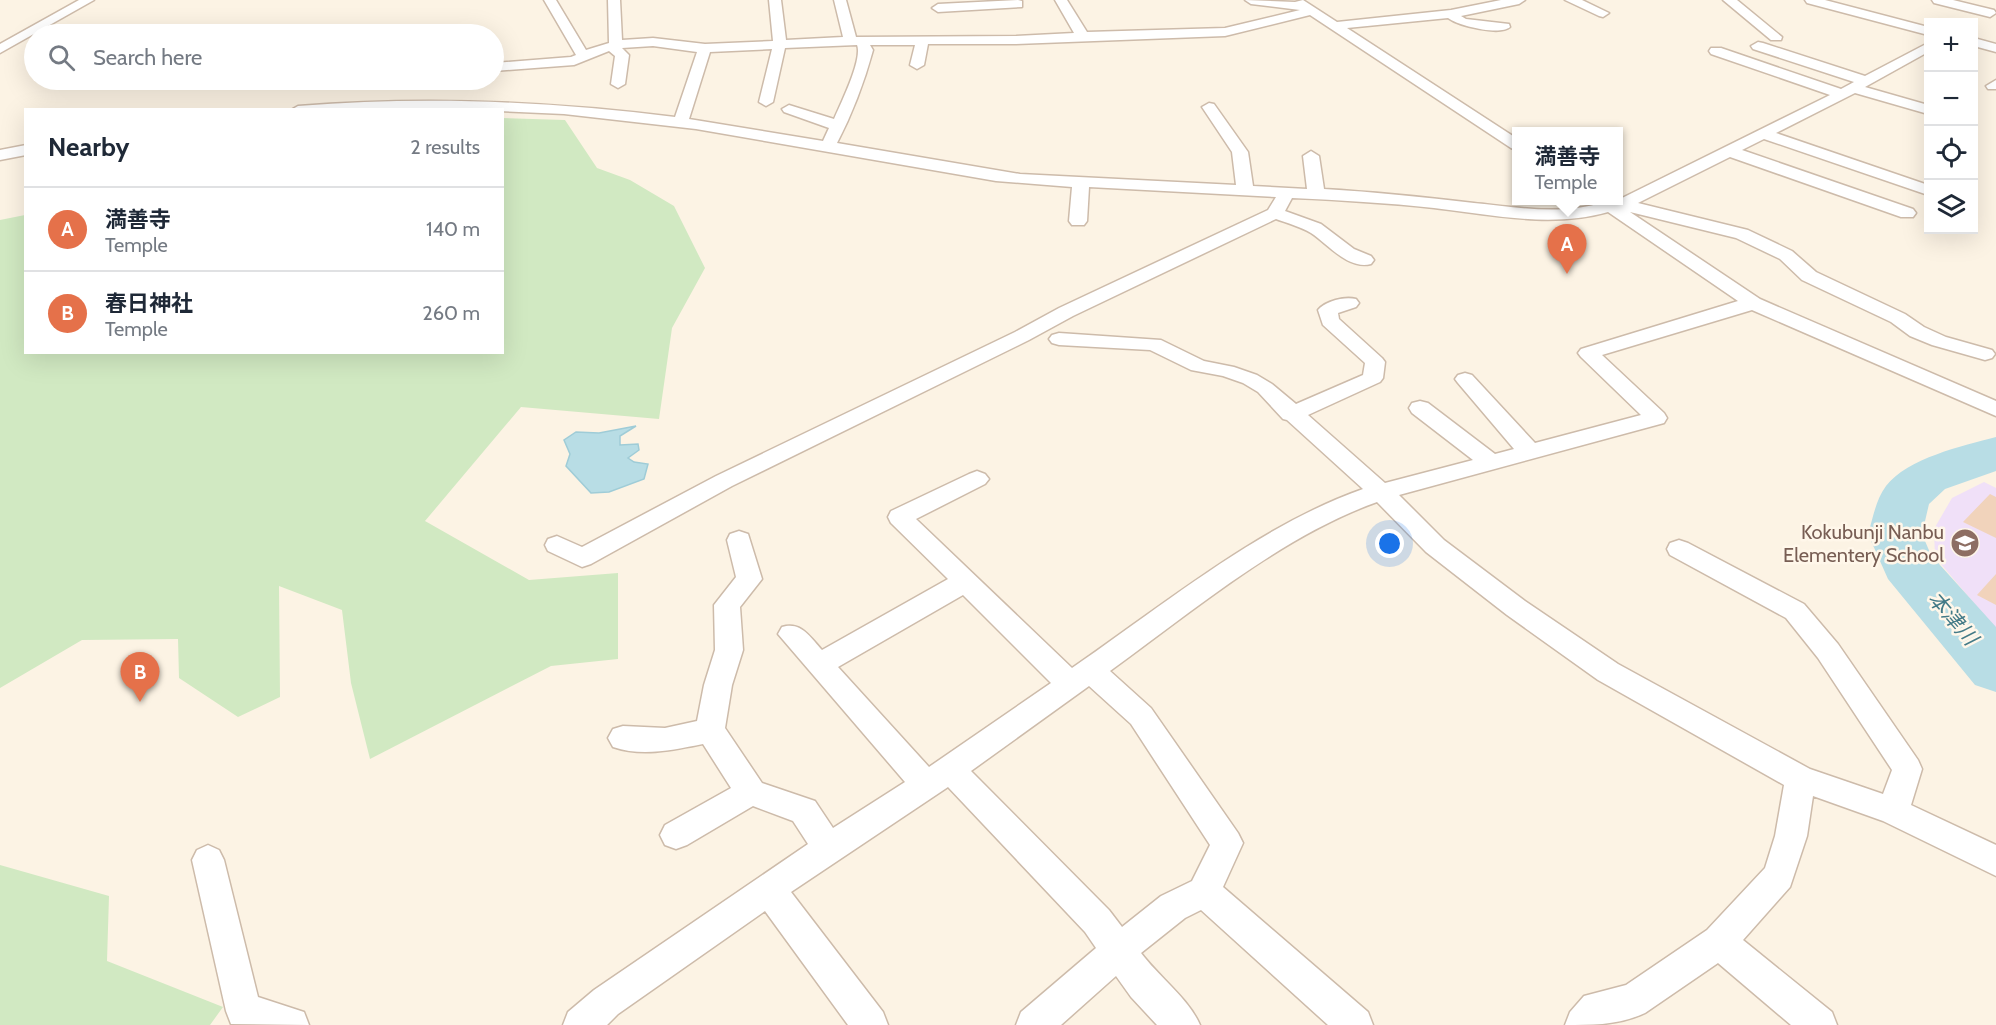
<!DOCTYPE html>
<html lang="en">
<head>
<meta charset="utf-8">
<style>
	body { margin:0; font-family:Cabin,"Noto Sans JP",sans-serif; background:#f6f6f7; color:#1f2937 }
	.controls { position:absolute; right:18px; top:18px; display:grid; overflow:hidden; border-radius:0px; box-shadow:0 6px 24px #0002 }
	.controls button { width:54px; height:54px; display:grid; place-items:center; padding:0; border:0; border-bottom:2px solid #e0e1e3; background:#fff; color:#1f2937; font:30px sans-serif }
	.you { position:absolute; left:1390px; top:544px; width:21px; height:21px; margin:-15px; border:4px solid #fff; border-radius:50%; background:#1a73e8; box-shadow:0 0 0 9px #1a73e833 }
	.badge { display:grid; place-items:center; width:39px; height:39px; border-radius:50%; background:#e5714a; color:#fff; font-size:20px; font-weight:700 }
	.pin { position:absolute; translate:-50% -50px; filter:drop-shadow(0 2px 3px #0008) }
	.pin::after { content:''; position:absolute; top:32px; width:21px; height:18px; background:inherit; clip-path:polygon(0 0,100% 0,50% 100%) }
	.popup { position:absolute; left:1512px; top:127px; width:111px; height:78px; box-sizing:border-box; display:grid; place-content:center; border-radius:0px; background:#fff; filter:drop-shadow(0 2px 4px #0005); font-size:20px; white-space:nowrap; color:#747a83 }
	.popup b { font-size:22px; color:#1f2937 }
	.popup::after { content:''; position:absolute; left:50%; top:100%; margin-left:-12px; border:12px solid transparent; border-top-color:#fff }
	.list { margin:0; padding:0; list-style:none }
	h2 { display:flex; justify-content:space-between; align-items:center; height:78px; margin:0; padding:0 24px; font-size:26px }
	h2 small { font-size:20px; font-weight:400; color:#747a83 }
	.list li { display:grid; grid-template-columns:39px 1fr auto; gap:18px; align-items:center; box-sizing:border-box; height:84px; padding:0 24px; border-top:2px solid #e0e1e3 }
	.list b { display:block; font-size:22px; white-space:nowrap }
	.list p { margin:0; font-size:20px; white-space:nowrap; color:#747a83 }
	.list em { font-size:20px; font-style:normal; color:#747a83 }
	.icon { flex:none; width:33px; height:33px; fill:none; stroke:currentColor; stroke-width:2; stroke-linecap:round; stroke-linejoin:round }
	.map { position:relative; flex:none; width:1996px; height:1025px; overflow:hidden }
	.search { position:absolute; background:#fff; box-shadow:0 6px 24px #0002; left:24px; top:24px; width:480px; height:66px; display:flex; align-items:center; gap:15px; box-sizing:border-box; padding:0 21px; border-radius:33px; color:#747a83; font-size:22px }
	.panel { position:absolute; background:#fff; box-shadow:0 6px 24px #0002; left:24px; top:108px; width:480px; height:246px; border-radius:0px }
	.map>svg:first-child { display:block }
</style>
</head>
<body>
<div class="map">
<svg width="1996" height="1025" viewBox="0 0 1996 1025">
	<rect width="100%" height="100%" fill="#fcf3e4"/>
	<!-- education -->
	<path fill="#f0e0f8" d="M 1984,482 L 1996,488 L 1996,629 L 1935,557 L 1934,529 L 1952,498 Z"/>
	<!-- green -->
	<path fill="#d1e9c2" d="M 503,118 L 565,120 L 597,168 L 630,180 L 674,206 L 705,268 L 672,328 L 659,419 L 521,407 L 425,521 L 529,580 L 618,573 L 618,659 L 551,666 L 370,759 L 351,683 L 342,610 L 279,586 L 280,697 L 238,717 L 179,678 L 178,639 L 82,640 L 0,688 L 0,220 L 25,215 L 26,352 L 502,352 Z
		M 0,865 L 109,896 L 107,961 L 223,1007 L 210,1025 L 0,1025 Z"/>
	<!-- water -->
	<path fill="#b8dde5" stroke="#9fccd7" stroke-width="1.5" d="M 636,426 L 620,436 L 620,445 L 638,444 L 639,450 L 628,458 L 634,462 L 648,464 L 644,479 L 609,492 L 591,493 L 566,466 L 570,454 L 564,440 L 576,432 L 599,433 Z"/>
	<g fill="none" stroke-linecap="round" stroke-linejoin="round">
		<!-- river -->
		<path fill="#b8dde5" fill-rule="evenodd" d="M 1996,437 L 1996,471 L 1945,489 L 1929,504 L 1922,534 L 1931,555 L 1996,627 L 1996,692 L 1975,685 L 1888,579 L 1868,534 C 1873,518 1876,499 1886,486 C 1908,458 1962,446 1996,437 Z"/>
	</g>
	<!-- building -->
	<path fill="#f1d3bb" d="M 1990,494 L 1996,497 L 1996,538 L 1963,522 Z
		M 1996,574 L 1996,605 L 1977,595 Z"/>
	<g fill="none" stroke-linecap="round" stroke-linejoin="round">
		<!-- minor casing -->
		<g stroke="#cdbbaa" stroke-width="3">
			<path id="minor" d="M 79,0 L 94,0 L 0,53 L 0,44 Z
				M 544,0 L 556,0 L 586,50 L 609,43 L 608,0 L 620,0 L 622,40 L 653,38 L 705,44 L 773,41 L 769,0 L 781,0 L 786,40 L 843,37 L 834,0 L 846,0 L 856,37 L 1016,36 L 1074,33 L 1055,0 L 1067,0 L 1087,32 L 1225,28 L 1300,10 L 1251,4 L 1245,0 L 1295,2 L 1303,0 L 1337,22 L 1451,10 L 1501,0 L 1525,0 L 1519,4 L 1461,16 L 1466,19 L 1509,24 L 1510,27 C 1500,36 1459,26 1448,18 L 1347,28 L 1516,138 L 1516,150 L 1511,148 L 1310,15 L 1225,36 L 1016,44 L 928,44 L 924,65 L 917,69 L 910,65 L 915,45 L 870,45 L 873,50 C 864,83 852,114 837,143 L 1020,174 L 1236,185 L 1232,152 L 1202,107 L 1209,103 L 1214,104 L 1248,152 L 1253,186 L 1307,189 L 1303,156 L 1311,151 L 1319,156 L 1324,189 C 1374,192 1424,197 1474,203 C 1514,207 1558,215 1597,204 L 1594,200 L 1618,200 L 1830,95 L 1711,54 L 1709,51 L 1711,48 L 1721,48 L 1841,89 L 1854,82 L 1753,49 L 1751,46 L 1758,42 L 1763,43 L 1865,76 L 1928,43 L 1928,52 L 1865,87 L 1928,105 L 1928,114 L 1855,93 L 1776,133 L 1928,185 L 1928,195 L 1764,139 L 1742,150 L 1913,209 L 1916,213 L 1913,217 L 1901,217 L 1730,157 L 1638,203 L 1748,230 L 1792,251 L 1816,272 L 1905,314 L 1924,327 L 1946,337 L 1992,350 L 1995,354 L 1992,358 L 1985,360 L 1932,345 L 1910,336 L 1891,322 L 1802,280 L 1780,259 L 1736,238 L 1630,212 L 1760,299 L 1996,401 L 1996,416 L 1752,310 L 1602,355 L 1664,413 L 1667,418 L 1664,423 L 1399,495 L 1444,540 L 1525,601 L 1618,664 L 1810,769 L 1883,794 L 1892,770 L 1818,658 L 1786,618 L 1670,555 L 1667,549 L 1670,543 L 1679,540 L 1688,543 L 1804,604 L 1838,644 L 1918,760 L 1922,769 L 1911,805 L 1996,845 L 1996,876 L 1883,821 L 1813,796 L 1807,836 L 1790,887 L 1743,940 L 1832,1012 L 1837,1025 L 1791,1025 L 1718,963 L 1645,1013 C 1619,1025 1594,1025 1565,1025 L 1570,1012 L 1584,996 L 1626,985 L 1707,930 L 1765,868 L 1775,836 L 1784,785 L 1598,680 L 1507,615 L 1426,552 L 1377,502 C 1280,537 1193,611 1110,671 L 1151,708 L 1238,833 L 1243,843 L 1223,887 L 1368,1012 L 1373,1025 L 1328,1025 L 1201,910 L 1185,918 L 1141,953 C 1159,977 1189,999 1200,1025 L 1157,1025 L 1131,997 L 1116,976 L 1061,1025 L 1016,1025 L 1021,1012 L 1096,948 L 1085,932 L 948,787 L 791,892 L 883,1012 L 888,1025 L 848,1025 L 765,911 L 618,1014 L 607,1025 L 563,1025 L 568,1012 L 594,990 L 808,844 L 793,821 L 753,806 L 687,845 L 676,849 L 665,845 L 660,835 L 665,825 L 731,788 L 703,744 C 673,750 642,757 613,747 L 608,738 L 613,729 L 623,726 L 665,728 L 697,721 L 704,685 L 715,650 L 714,605 L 736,577 L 727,540 L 730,534 L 739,531 L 748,534 L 762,579 L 740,607 L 743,650 L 732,685 L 725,728 L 762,783 L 815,801 L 833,828 L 905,782 L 778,634 L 782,627 C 801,621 810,637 822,650 L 948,579 L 891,523 L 888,517 L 891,511 L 969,474 L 977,471 L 985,474 L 989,479 L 985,484 L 916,519 L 1072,668 C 1162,606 1260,525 1363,489 L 1287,420 L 1283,419 L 1258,392 L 1243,383 L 1223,376 L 1191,370 L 1150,350 L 1059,345 L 1052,343 L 1049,339 L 1052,335 L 1059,333 L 1161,340 L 1204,361 L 1234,367 L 1257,375 L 1272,384 L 1296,404 L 1363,375 L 1365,363 L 1323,325 L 1318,310 C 1325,301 1345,296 1356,299 L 1359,303 L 1356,307 L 1338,313 L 1339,319 L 1382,358 L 1385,362 L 1383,378 L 1380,382 L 1308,415 L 1385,483 L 1473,460 L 1412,413 L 1409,408 L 1412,403 L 1420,401 L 1428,403 L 1495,454 L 1514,449 L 1458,383 L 1455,379 L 1458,375 L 1465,373 L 1472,375 L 1535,443 L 1641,415 L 1581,357 L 1578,353 L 1581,349 L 1738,301 L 1608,212 C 1552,228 1492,215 1434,208 C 1387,203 1340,200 1292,198 L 1285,211 L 1321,224 L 1354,249 L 1371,256 L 1374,260 L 1371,264 C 1348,270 1328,244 1311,233 C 1301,227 1287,223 1276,219 L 1073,316 L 1029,340 L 732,486 L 591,564 L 582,567 L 548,551 L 545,545 L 548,539 L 557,536 L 582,547 L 716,476 L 1015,332 L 1059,308 L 1268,210 L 1276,197 L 1089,187 L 1087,221 L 1084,225 L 1072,225 L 1069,221 L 1072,187 L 996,181 L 696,129 L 564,114 L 431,108 L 291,110 L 298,106 C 425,96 549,101 675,117 L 697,52 L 653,46 L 622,48 L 629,55 L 625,84 L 618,88 L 611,84 L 615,56 L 609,51 L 574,65 L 494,71 L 494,63 L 571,57 L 576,55 ZM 857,45 C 863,59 840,105 834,119 L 789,105 L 782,109 L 784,112 L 829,128 L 823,141 L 689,119 L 710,52 L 772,49 L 759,102 L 766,106 L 773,102 L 785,48 ZM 963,595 L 1051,683 L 929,767 L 838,667 ZM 1089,686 L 1131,724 L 1210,845 L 1192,881 L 1161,896 L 1122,927 L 1109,910 L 971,771 Z
				M 1018,0 L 1022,1 L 1022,7 L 938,12 L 932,8 L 938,4 Z
				M 1565,0 L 1582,0 L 1609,13 L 1603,17 L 1599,16 Z
				M 1723,0 L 1737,0 L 1782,37 L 1781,40 L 1771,40 Z
				M 1805,0 L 1825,0 L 1928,27 L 1928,35 L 1807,3 Z
				M 1932,0 L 1953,0 L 1994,10 L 1996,13 L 1990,17 L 1934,3 Z
				M 1974,38 L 1996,44 L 1996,52 L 1974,46 Z
				M 1996,80 L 1996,89 L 1988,89 L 1986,86 Z
				M 26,145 L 26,155 L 0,160 L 0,150 Z
				M 208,845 L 219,850 L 224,860 L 258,997 L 304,1012 L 309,1025 L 231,1024 L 226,1011 L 192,860 L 197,850 Z"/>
		</g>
		<!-- minor -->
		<use href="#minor" fill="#fff" fill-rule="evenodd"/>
	</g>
	<!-- icons -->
	<defs>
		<g id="school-disc" transform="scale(1.5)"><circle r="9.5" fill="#8d6e63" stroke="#fff7ea"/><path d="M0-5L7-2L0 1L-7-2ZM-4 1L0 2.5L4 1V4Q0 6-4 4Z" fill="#fff"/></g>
	</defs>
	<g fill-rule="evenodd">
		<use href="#school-disc" x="1965" y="543"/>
	</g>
	<g text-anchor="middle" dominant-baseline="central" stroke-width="5" stroke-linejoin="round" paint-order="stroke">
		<!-- education labels -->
		<g font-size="20" fill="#785e54" stroke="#fff7ea" text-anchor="end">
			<text x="1944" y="532">Kokubunji Nanbu<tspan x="1944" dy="23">Elementery School</tspan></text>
		</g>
		<!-- water labels -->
		<g font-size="21" font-style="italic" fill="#437a87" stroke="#fff7ea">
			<text transform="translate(1953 618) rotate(49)">本津川</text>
		</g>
	</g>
</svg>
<div class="controls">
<button>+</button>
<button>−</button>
<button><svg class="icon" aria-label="locate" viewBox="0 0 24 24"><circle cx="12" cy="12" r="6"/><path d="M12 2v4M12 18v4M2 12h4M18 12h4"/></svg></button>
<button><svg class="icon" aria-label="layers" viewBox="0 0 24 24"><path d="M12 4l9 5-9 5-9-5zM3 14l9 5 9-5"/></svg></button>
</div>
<div class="you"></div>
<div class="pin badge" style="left:1567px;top:274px">A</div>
<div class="popup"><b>満善寺</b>Temple</div>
<div class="pin badge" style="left:140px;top:702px">B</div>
<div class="search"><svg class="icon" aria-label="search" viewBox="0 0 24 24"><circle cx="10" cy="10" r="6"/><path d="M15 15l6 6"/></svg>Search here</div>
<section class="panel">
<h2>Nearby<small>2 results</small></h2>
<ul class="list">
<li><span class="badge">A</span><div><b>満善寺</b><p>Temple</p></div><em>140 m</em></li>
<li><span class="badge">B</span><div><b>春日神社</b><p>Temple</p></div><em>260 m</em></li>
</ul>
</section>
</div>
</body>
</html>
